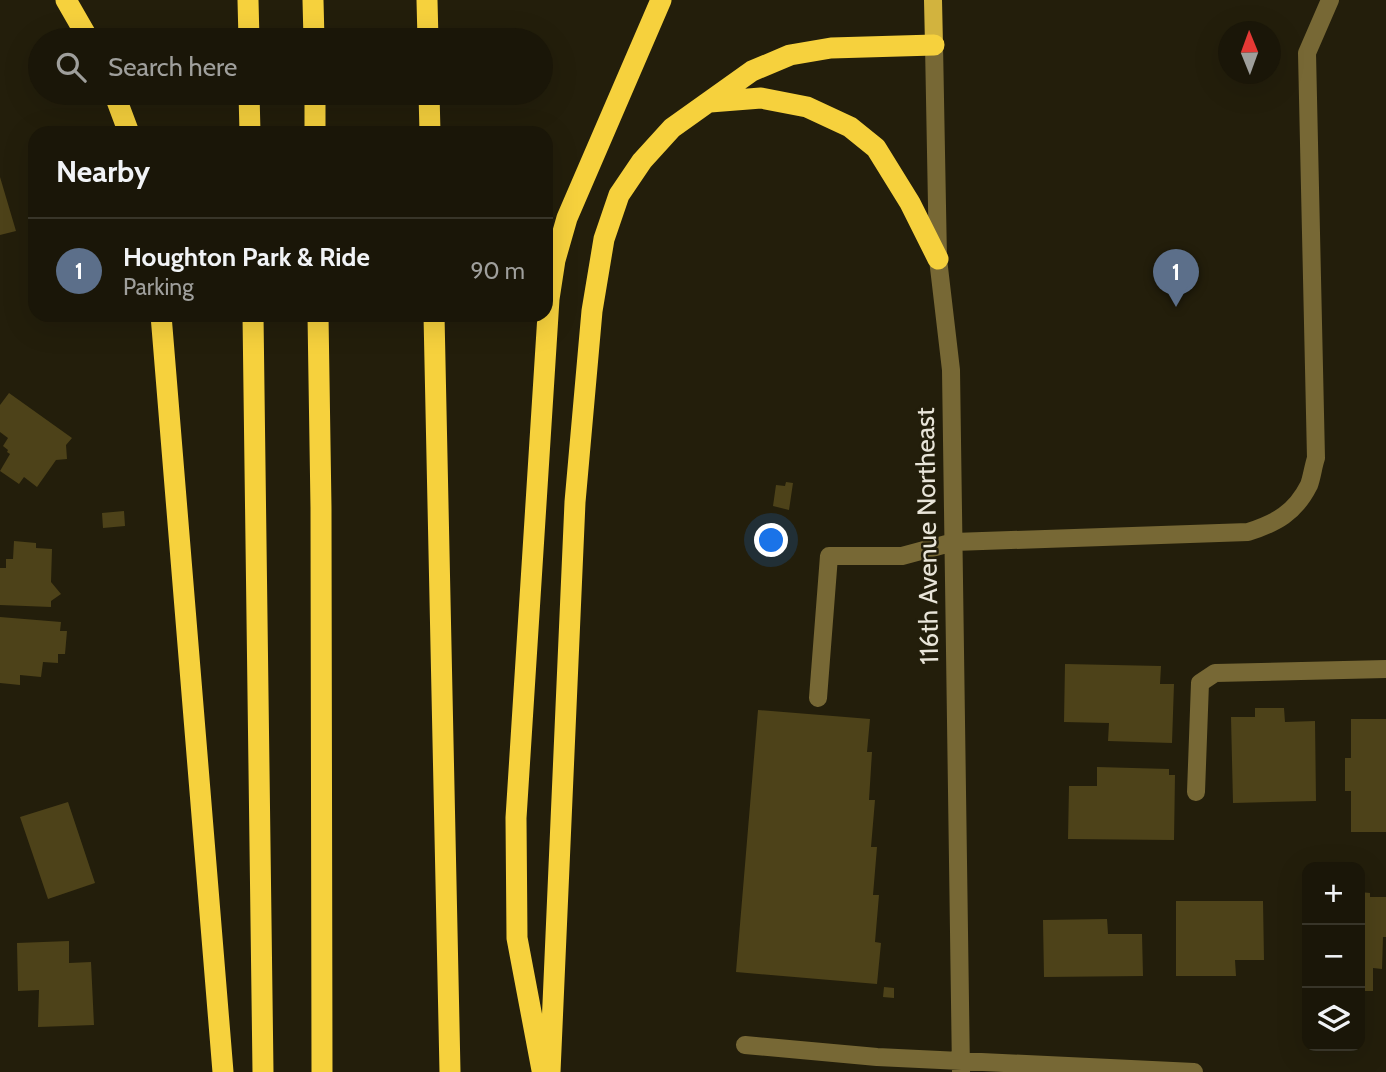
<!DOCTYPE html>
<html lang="en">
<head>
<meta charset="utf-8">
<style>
	body { margin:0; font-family:Cabin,sans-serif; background:#272316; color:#f1f3f6 }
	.controls { position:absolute; right:21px; bottom:21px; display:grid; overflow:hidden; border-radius:14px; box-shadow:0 7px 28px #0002 }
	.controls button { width:63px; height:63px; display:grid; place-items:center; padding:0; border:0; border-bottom:2px solid #383529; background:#1a1608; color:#f1f3f6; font:35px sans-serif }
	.compass { position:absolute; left:1218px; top:21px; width:63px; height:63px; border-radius:50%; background:#1a1608; box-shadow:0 7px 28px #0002; rotate:359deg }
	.you { position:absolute; left:772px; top:541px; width:24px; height:24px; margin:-18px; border:5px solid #fff; border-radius:50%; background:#1a73e8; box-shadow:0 0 0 10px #1a73e833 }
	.badge { display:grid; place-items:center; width:46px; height:46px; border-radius:50%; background:#0f766e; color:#fff; font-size:23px; font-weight:700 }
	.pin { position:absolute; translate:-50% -58px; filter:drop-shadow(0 2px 4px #0008) }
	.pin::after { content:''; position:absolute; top:37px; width:24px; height:21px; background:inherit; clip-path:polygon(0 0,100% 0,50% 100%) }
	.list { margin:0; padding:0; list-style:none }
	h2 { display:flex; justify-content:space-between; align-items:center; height:91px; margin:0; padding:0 28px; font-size:30px }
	h2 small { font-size:23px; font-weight:400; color:#9f9f9c }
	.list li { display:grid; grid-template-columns:46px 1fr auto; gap:21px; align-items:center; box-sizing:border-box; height:105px; padding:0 28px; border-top:2px solid #383529 }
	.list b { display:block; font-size:26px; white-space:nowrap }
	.list p { margin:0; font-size:23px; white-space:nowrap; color:#9f9f9c }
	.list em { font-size:23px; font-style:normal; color:#9f9f9c }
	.icon { flex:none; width:38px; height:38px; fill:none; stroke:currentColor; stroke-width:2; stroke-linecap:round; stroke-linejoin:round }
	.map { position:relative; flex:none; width:1386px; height:1072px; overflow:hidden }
	.search { position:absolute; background:#1a1608; box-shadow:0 7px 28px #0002; left:28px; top:28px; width:525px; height:77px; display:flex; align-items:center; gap:18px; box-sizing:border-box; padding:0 24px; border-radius:38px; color:#9f9f9c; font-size:26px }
	.panel { position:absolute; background:#1a1608; box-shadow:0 7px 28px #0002; left:28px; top:126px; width:525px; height:196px; border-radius:21px }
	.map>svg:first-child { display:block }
</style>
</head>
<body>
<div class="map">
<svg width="1386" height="1072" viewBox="0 0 1386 1072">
	<rect width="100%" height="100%" fill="#231e0b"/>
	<!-- building -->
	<path fill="#4d4219" d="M 0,177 L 16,231 L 0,235 Z
		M 9,393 L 72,438 L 66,445 L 67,459 L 56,460 L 37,487 L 24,477 L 19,484 L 0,471 L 10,454 L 7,452 L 8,450 L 3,446 L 8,438 L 0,432 L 0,405 Z
		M 786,482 L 793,483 L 789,510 L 773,506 L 776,485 L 785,486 Z
		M 124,511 L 125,526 L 103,528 L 102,513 Z
		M 14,541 L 36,543 L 36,548 L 52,549 L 51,582 L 61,594 L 51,601 L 51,607 L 0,605 L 0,568 L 6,568 L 6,559 L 13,559 Z
		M 0,617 L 61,622 L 60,631 L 67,631 L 65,654 L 58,654 L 58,663 L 43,662 L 41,677 L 20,675 L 20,685 L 0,683 Z
		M 1065,664 L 1161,666 L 1160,684 L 1174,684 L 1172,743 L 1108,741 L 1109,723 L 1064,722 Z
		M 1255,708 L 1284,708 L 1285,722 L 1315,721 L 1316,801 L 1233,803 L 1231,717 L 1255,717 Z
		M 758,710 L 870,719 L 867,752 L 872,752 L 869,800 L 875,800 L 871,847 L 877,847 L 873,895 L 879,895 L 875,942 L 881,943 L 877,984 L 736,972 Z
		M 1351,719 L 1386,719 L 1386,832 L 1351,832 L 1351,791 L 1345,791 L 1345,758 L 1351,758 Z
		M 1097,767 L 1169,769 L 1169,775 L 1175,775 L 1174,840 L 1068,839 L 1069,786 L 1097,786 Z
		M 68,802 L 95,883 L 48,899 L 20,817 Z
		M 1360,892 L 1370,893 L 1370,897 L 1386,897 L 1386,937 L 1383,937 L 1382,969 L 1373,968 L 1373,991 L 1360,991 Z
		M 1176,901 L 1263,901 L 1264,960 L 1235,960 L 1236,976 L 1176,976 Z
		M 1107,919 L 1108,934 L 1142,934 L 1143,976 L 1044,977 L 1043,920 Z
		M 69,941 L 69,963 L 91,962 L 94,1025 L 38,1027 L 39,990 L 18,991 L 17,943 Z
		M 884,987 L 894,988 L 894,998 L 883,997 Z"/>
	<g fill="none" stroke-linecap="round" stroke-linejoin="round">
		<!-- minor -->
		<path stroke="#776835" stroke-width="18" d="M 934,45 L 938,259 L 951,370 L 961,1072
			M 818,698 L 829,556 L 902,556 L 954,542 L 1248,532 C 1276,523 1295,513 1309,485 C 1312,477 1313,467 1316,458 L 1307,53 L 1330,0
			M 1196,792 L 1200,683 L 1215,673 L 1386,669
			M 745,1045 L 877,1057 L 1194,1072"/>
		<!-- major -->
		<path stroke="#d2b33e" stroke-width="18" d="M 933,0 L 934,45"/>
		<!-- highway -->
		<path stroke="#f6d13d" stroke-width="21" d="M 66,0 L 89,40
			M 248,0 L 249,40
			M 313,0 L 314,40
			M 427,0 L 428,40
			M 114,93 L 129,133
			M 249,93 L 250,133
			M 315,93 L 315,133
			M 429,93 L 430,133
			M 710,102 L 761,98 L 807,107 L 850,127 L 876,148 L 910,203 L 938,259
			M 161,315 L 223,1072
			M 253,315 L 263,1072
			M 318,315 L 321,508 L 322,1072
			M 434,315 L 450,1072
			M 542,1070 L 517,938 L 516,818 L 549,299 L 555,260 L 567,218 L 661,0
			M 550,1072 L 575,502 L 592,311 L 604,239 L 619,195 L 642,161 L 672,128 L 752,71 L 790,55 L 831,48 L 934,45"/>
	</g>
	<g text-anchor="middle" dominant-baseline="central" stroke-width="5" stroke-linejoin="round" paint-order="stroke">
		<!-- street labels -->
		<g font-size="26" fill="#e9e5d9" stroke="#231e0b">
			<text transform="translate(927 536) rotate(-91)">116th Avenue Northeast</text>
		</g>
	</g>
</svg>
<div class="controls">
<button>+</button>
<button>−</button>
<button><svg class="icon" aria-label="layers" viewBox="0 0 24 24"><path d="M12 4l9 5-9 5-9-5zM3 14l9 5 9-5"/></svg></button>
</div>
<svg class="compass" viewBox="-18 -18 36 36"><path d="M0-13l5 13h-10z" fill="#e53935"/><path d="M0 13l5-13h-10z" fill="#9f9f9c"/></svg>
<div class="you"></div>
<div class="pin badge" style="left:1176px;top:307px;background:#5c6f8a">1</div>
<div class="search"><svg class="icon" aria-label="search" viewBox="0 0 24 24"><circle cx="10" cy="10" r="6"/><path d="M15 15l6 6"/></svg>Search here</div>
<section class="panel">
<h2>Nearby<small></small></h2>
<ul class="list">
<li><span class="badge" style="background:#5c6f8a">1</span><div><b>Houghton Park &amp; Ride</b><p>Parking</p></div><em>90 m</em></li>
</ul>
</section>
</div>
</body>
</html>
